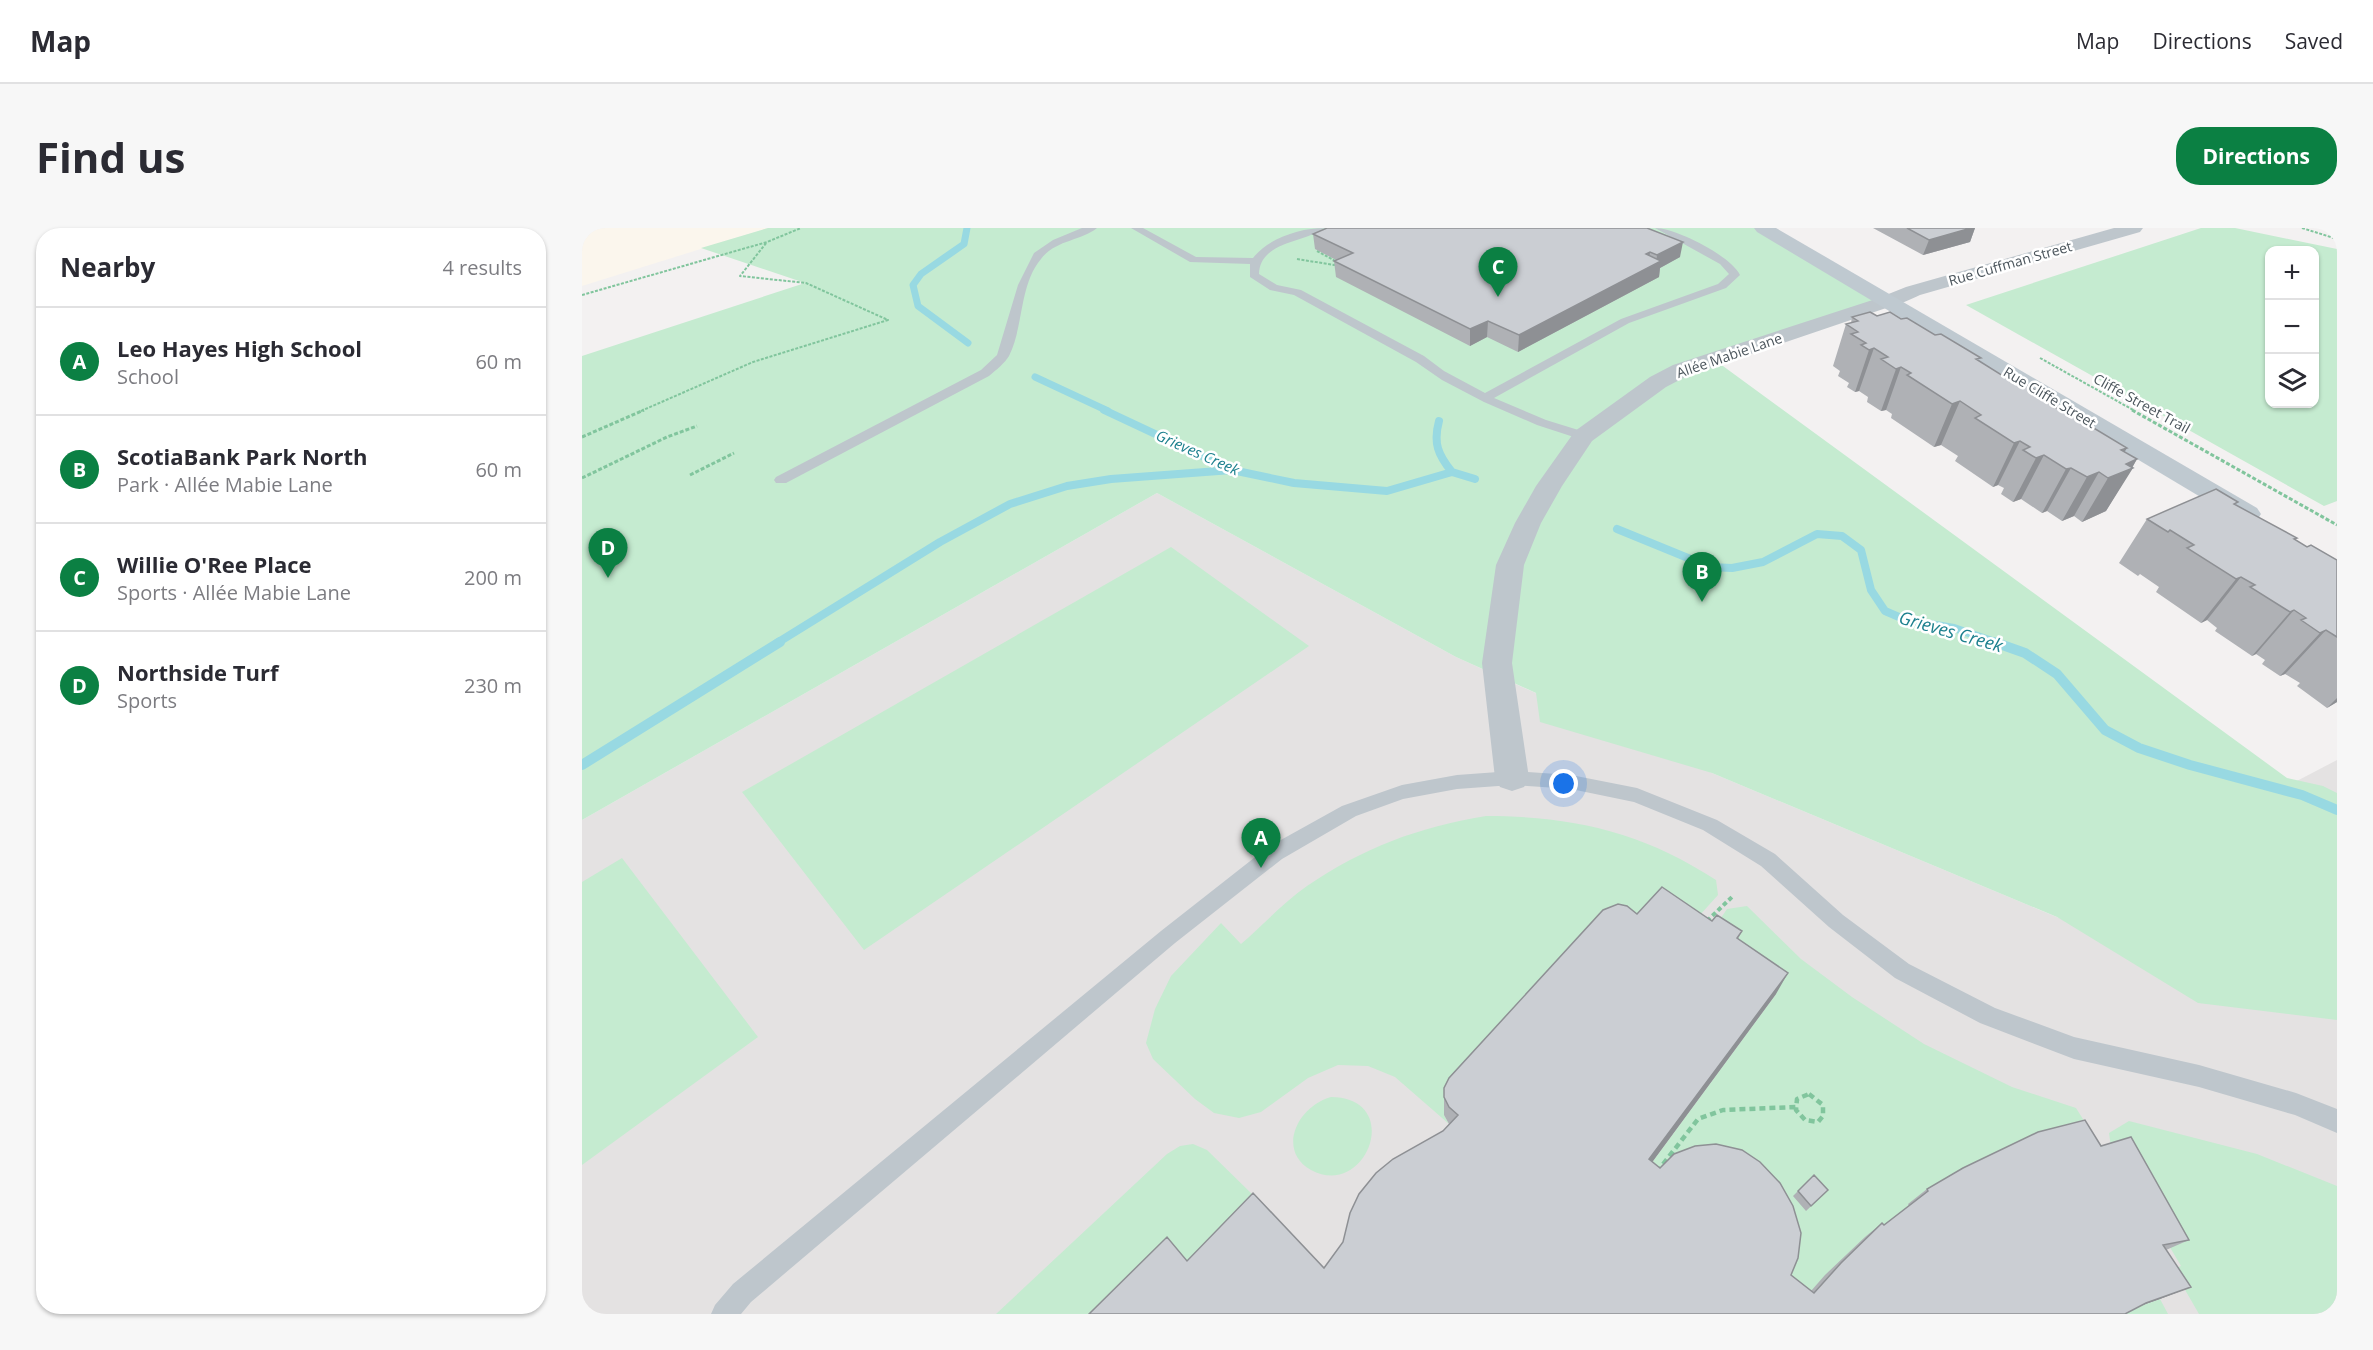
<!DOCTYPE html>
<html lang="en">
<head>
<meta charset="utf-8">
<style>
	body { margin:0; font-family:"Open Sans",sans-serif; background:#f7f7f7; color:#2b2b33 }
	.controls { position:absolute; right:18px; top:18px; display:grid; overflow:hidden; border-radius:12px; box-shadow:0 2px 4px #0004 }
	.controls button { width:54px; height:54px; display:grid; place-items:center; padding:0; border:0; border-bottom:2px solid #e1e1e2; background:#fff; color:#2b2b33; font:30px sans-serif }
	.you { position:absolute; left:982px; top:556px; width:21px; height:21px; margin:-15px; border:4px solid #fff; border-radius:50%; background:#1a73e8; box-shadow:0 0 0 9px #1a73e833 }
	.badge { display:grid; place-items:center; width:39px; height:39px; border-radius:50%; background:#0b8043; color:#fff; font-size:20px; font-weight:700 }
	.pin { position:absolute; translate:-50% -50px; filter:drop-shadow(0 2px 3px #0008) }
	.pin::after { content:''; position:absolute; top:32px; width:21px; height:18px; background:inherit; clip-path:polygon(0 0,100% 0,50% 100%) }
	.list { margin:0; padding:0; list-style:none }
	h2 { display:flex; justify-content:space-between; align-items:center; height:78px; margin:0; padding:0 24px; font-size:26px }
	h2 small { font-size:20px; font-weight:400; color:#7c7c81 }
	.list li { display:grid; grid-template-columns:39px 1fr auto; gap:18px; align-items:center; box-sizing:border-box; height:108px; padding:0 24px; border-top:2px solid #e1e1e2 }
	.list b { display:block; font-size:22px; white-space:nowrap }
	.list p { margin:0; font-size:20px; white-space:nowrap; color:#7c7c81 }
	.list em { font-size:20px; font-style:normal; color:#7c7c81 }
	.icon { flex:none; width:33px; height:33px; fill:none; stroke:currentColor; stroke-width:2; stroke-linecap:round; stroke-linejoin:round }
	.map { position:relative; flex:none; width:1755px; height:1086px; overflow:hidden; border-radius:24px }
	header { display:flex; align-items:center; gap:36px; box-sizing:border-box; height:84px; padding:0 30px; background:#fff; border-bottom:2px solid #e1e1e2 }
	header strong { font-size:28px }
	nav { display:flex; gap:33px; margin-inline-start:auto; font-size:21px }
	.intro { display:flex; align-items:center; justify-content:space-between; box-sizing:border-box; height:144px; padding:0 36px }
	h1 { margin:0; font-size:42px }
	.button { padding:15px 27px; border-radius:24px; background:#0b8043; color:#fff; font-size:21px; font-weight:700 }
	main { display:flex; gap:36px; padding:0 36px }
	aside { flex:1; background:#fff; border-radius:24px; box-shadow:0 2px 4px #0004 }
	.map>svg:first-child { display:block }
</style>
</head>
<body>
<header>
<strong>Map</strong>
<nav><a>Map</a><a>Directions</a><a>Saved</a></nav>
</header>
<div class="intro"><h1>Find us</h1><a class="button">Directions</a></div>
<main>
<aside>
<h2>Nearby<small>4 results</small></h2>
<ul class="list">
<li><span class="badge">A</span><div><b>Leo Hayes High School</b><p>School</p></div><em>60 m</em></li>
<li><span class="badge">B</span><div><b>ScotiaBank Park North</b><p>Park · Allée Mabie Lane</p></div><em>60 m</em></li>
<li><span class="badge">C</span><div><b>Willie O'Ree Place</b><p>Sports · Allée Mabie Lane</p></div><em>200 m</em></li>
<li><span class="badge">D</span><div><b>Northside Turf</b><p>Sports</p></div><em>230 m</em></li>
</ul>
</aside>
<div class="map">
<svg width="1755" height="1086" viewBox="0 0 1755 1086">
	<rect width="100%" height="100%" fill="#f3f1f1"/>
	<!-- commercial -->
	<path fill="#fbf6ed" d="M 0,0 L 186,0 L 0,58 Z"/>
	<!-- education -->
	<path fill="#e4e2e2" d="M 575,265 L 874,429 L 1130,545 L 1482,692 L 1711,555 L 1755,532 L 1755,1086 L 0,1086 L 0,592 Z"/>
	<!-- green -->
	<path fill="#c5ebd0" fill-rule="evenodd" d="M 186,0 L 1181,0 L 1306,73 L 1130,130 L 1705,550 L 1741,558 L 1755,565 L 1755,792 L 1616,775 L 1475,689 L 1130,545 L 958,494 L 954,465 L 874,429 L 575,265 L 0,592 L 0,128 L 223,55 L 119,20 Z
		M 1619,0 L 1653,0 L 1755,21 L 1755,273 L 1742,278 L 1384,77 ZM 1732,22 L 1732,176 L 1688,176 L 1688,22 Z
		M 589,319 L 727,418 L 282,722 L 160,564 Z
		M 904,588 C 990,588 1061,604 1134,652 L 1136,667 L 1108,698 L 1069,671 L 862,887 L 867,896 L 813,849 L 786,838 L 756,837 L 726,850 L 679,884 L 657,890 L 632,885 L 613,871 L 571,831 L 564,815 L 573,781 L 589,748 L 639,695 L 659,716 C 681,697 702,674 725,658 C 783,619 834,600 904,588 Z
		M 40,630 L 176,809 L 0,937 L 0,654 Z
		M 1165,678 L 1219,731 L 1270,769 L 1342,816 L 1430,859 L 1494,880 L 1523,926 L 1327,978 L 1216,1077 L 1060,948 L 1194,766 L 1126,709 L 1145,681 Z
		M 749,869 C 823,870 784,972 729,942 C 694,922 716,878 749,869 Z
		M 1547,893 L 1675,926 L 1755,958 L 1755,1086 L 1617,1086 L 1591,1041 L 1599,1038 L 1529,919 L 1527,905 Z
		M 611,916 L 625,922 L 672,968 L 608,1035 L 534,1086 L 414,1086 L 585,926 L 598,918 Z
		M 1578,1071 L 1586,1086 L 1536,1086 Z"/>
	<g fill="none" stroke-linecap="round" stroke-linejoin="round">
		<!-- stream-far2 -->
		<path stroke="#98d9e2" stroke-width="7" d="M 385,0 L 382,16 L 339,46 L 331,57 L 336,78 L 386,115
			M 453,149 L 526,183"/>
		<!-- stream-far1 -->
		<path stroke="#98d9e2" stroke-width="8" d="M 522,182 L 650,242 L 712,255 L 805,263 L 870,244 L 893,251
			M 857,193 C 851,215 856,227 870,244
			M 1035,301 L 1128,339 L 1150,340 L 1181,334 L 1235,306 L 1260,308 L 1279,322 L 1289,362 L 1303,383 L 1324,392 L 1372,400 L 1416,415
			M 195,415 L 358,314 L 428,276 L 485,258 L 529,251 L 650,242"/>
		<!-- stream -->
		<path stroke="#98d9e2" stroke-width="10" d="M 1412,414 L 1443,425 L 1475,446 L 1523,502 L 1557,520 L 1608,537 L 1720,567 L 1755,582
			M 0,537 L 198,414"/>
		<!-- path-far3 -->
		<path stroke="#81c59d" stroke-width="2" stroke-dasharray="3 1.5" stroke-linecap="butt" d="M 1720,0 L 1755,11
			M 735,23 L 757,35
			M 715,31 L 752,37 L 757,35
			M 0,67 L 185,14 L 219,0
			M 1458,130 L 1553,183
			M 59,183 L 171,134 L 306,92 L 224,55 L 158,48 L 185,14"/>
		<!-- path-far2 -->
		<path stroke="#81c59d" stroke-width="3" stroke-dasharray="4 2" stroke-linecap="butt" d="M 1550,182 L 1755,297
			M 0,209 L 62,182
			M 108,247 L 152,225
			M 0,250 L 85,209 L 115,198"/>
		<!-- path-far1 -->
		<path stroke="#81c59d" stroke-width="4" stroke-dasharray="4.5 3" stroke-linecap="butt" d="M 1125,693 L 1152,667"/>
		<!-- path -->
		<path stroke="#81c59d" stroke-width="4.5" stroke-dasharray="6 4" stroke-linecap="butt" d="M 1227,866 L 1241,877 L 1241,888 L 1236,894 L 1223,892 L 1214,882 L 1215,871 Z
			M 1075,944 L 1116,891 L 1141,882 L 1214,879"/>
		<!-- service -->
		<path fill="#bec6cc" fill-rule="evenodd" d="M 500,0 L 515,0 C 499,13 473,12 459,31 C 437,57 442,98 427,128 C 423,135 414,142 407,148 L 204,255 L 194,255 L 192,252 L 194,249 L 399,142 L 415,127 L 436,57 L 452,25 L 471,12 Z
			M 549,0 L 561,0 L 614,29 L 671,30 C 686,10 719,0 742,0 C 723,15 678,13 677,46 L 695,57 L 719,62 L 842,128 L 862,143 L 903,165 L 1039,91 L 1136,56 L 1147,46 L 1138,36 L 1073,0 C 1094,0 1149,28 1158,47 L 1144,60 L 1047,95 L 912,170 L 964,192 L 1006,205 L 1008,208 L 1006,211 L 1001,212 L 955,197 L 902,174 L 860,152 L 834,134 L 712,67 L 688,62 L 668,49 L 668,36 L 608,34 Z
			M 930,543 L 989,547 L 1055,560 L 1135,592 L 1193,626 L 1261,687 L 1327,736 L 1413,780 L 1492,809 L 1617,837 L 1714,865 L 1755,881 L 1755,905 L 1713,887 L 1617,859 L 1492,831 L 1398,795 L 1313,750 L 1247,699 L 1179,638 L 1121,602 L 1052,574 L 989,561 L 930,557 L 875,561 L 821,571 L 774,588 L 700,631 L 593,715 L 169,1074 L 159,1086 L 129,1086 L 133,1077 L 151,1056 L 579,703 L 686,619 L 760,578 L 820,557 L 875,547 Z"/>
		<!-- minor -->
		<path fill="#bec6cc" fill-rule="evenodd" d="M 1306,67 L 1313,69 L 1316,73 L 1313,77 L 1107,147 L 1084,159 L 1010,213 L 980,258 L 959,295 L 942,337 L 930,435 L 947,550 L 942,559 L 930,563 L 918,559 L 913,550 L 900,435 L 914,337 L 933,295 L 954,258 L 993,203 L 1068,149 L 1091,137 Z"/>
		<!-- tertiary -->
		<path fill="#bec6cc" fill-rule="evenodd" d="M 1532,0 L 1561,0 L 1558,4 L 1338,67 C 1326,72 1312,81 1299,77 L 1296,73 L 1299,69 L 1324,59 Z"/>
		<!-- secondary -->
		<path fill="#bfc9d0" fill-rule="evenodd" d="M 1172,0 L 1194,0 L 1675,280 L 1679,286 L 1675,292 L 1666,294 L 1657,292 L 1175,4 Z"/>
	</g>
	<!-- wall -->
	<path fill="#afb1b5" d="M 1065,0 L 1098,29 L 1078,40 L 1077,49 L 936,124 L 905,109 L 888,118 L 754,49 L 752,33 L 754,32 L 733,21 L 731,6 Z
		M 1291,0 L 1393,0 L 1388,14 L 1341,27 Z
		M 1746,0 L 1755,0 L 1755,3 Z
		M 1295,88 L 1319,91 L 1397,133 L 1421,148 L 1468,171 L 1466,175 L 1480,183 L 1509,194 L 1507,197 L 1542,224 L 1555,231 L 1524,283 L 1500,294 L 1492,288 L 1480,293 L 1465,283 L 1460,285 L 1439,271 L 1431,274 L 1419,266 L 1422,260 L 1416,257 L 1411,259 L 1373,233 L 1376,228 L 1359,217 L 1352,219 L 1309,190 L 1310,186 L 1304,182 L 1299,183 L 1285,174 L 1286,169 L 1277,163 L 1273,164 L 1265,159 L 1267,155 L 1256,148 L 1258,143 L 1251,138 L 1264,96 L 1269,95 L 1270,89 Z
		M 1654,277 L 1725,319 L 1755,332 L 1755,474 L 1745,480 L 1715,458 L 1718,455 L 1703,446 L 1698,448 L 1680,436 L 1683,432 L 1674,426 L 1670,428 L 1633,403 L 1635,400 L 1625,392 L 1619,395 L 1574,364 L 1577,359 L 1558,346 L 1556,348 L 1537,335 L 1565,291 Z
		M 1055,686 L 1130,693 L 1160,703 L 1156,711 L 1194,766 L 1070,934 L 1229,1063 L 1243,1047 L 1283,1009 L 1300,995 L 1302,997 L 1327,978 L 1326,976 L 1345,961 L 1519,918 L 1607,1012 L 1584,1022 L 1609,1059 L 1557,1078 L 1543,1086 L 606,1033 L 742,1040 L 761,1014 L 867,896 L 862,887 L 862,860 Z
		M 1246,962 L 1224,983 L 1211,968 L 1216,963 Z"/>
	<!-- shaded-wall -->
	<path fill="#8e9094" d="M 1389,0 L 1393,0 L 1388,14 L 1341,27 L 1347,12 Z
		M 1101,14 L 1098,29 L 1078,40 L 1077,49 L 936,124 L 937,107 L 1068,24 L 1066,40 L 1074,36 L 1075,27 Z
		M 906,93 L 905,109 L 888,118 L 888,101 Z
		M 1292,120 L 1277,163 L 1273,164 L 1287,122 Z
		M 1319,139 L 1304,182 L 1299,183 L 1314,141 Z
		M 1378,173 L 1359,217 L 1352,219 L 1370,176 Z
		M 1438,213 L 1416,257 L 1411,259 L 1432,215 Z
		M 1545,220 L 1527,249 L 1544,236 L 1555,231 L 1550,240 L 1551,240 L 1524,283 L 1500,294 L 1526,250 L 1539,222 Z
		M 1462,227 L 1439,271 L 1431,274 L 1454,230 Z
		M 1489,240 L 1465,283 L 1460,285 L 1484,241 Z
		M 1517,244 L 1492,288 L 1480,293 L 1505,249 Z
		M 1659,349 L 1625,392 L 1619,395 L 1654,351 Z
		M 1712,382 L 1674,426 L 1670,428 L 1708,384 Z
		M 1744,402 L 1703,446 L 1698,448 L 1738,405 Z
		M 1755,470 L 1755,474 L 1745,480 Z
		M 1206,745 L 1194,766 L 1060,948 L 1067,931 Z
		M 1609,1059 L 1578,1071 L 1535,1086 L 1564,1075 Z"/>
	<!-- building -->
	<path fill="#cbced3" stroke="#8e9094" stroke-width="1.5" d="M 745,0 L 1065,0 L 1101,14 L 1075,27 L 1068,24 L 1064,26 L 1079,33 L 937,107 L 906,93 L 888,101 L 752,33 L 771,25 L 731,6 Z
		M 1325,0 L 1389,0 L 1347,12 Z
		M 1288,84 L 1295,88 L 1308,84 L 1319,91 L 1325,90 L 1353,107 L 1359,106 L 1399,130 L 1394,131 L 1421,148 L 1427,146 L 1468,171 L 1462,173 L 1480,183 L 1487,181 L 1509,194 L 1505,196 L 1545,220 L 1539,222 L 1555,231 L 1544,236 L 1551,240 L 1526,250 L 1517,244 L 1505,249 L 1489,240 L 1484,241 L 1462,227 L 1454,230 L 1441,222 L 1448,219 L 1438,213 L 1432,215 L 1393,190 L 1399,187 L 1378,173 L 1370,176 L 1325,147 L 1329,145 L 1319,139 L 1314,141 L 1299,131 L 1306,129 L 1292,120 L 1287,122 L 1279,117 L 1284,115 L 1269,106 L 1276,104 L 1264,96 L 1276,93 L 1270,89 Z
		M 1634,261 L 1656,274 L 1652,276 L 1715,310 L 1712,311 L 1725,319 L 1729,317 L 1755,332 L 1755,409 L 1744,402 L 1738,405 L 1719,392 L 1724,390 L 1712,382 L 1708,384 L 1668,359 L 1673,357 L 1659,349 L 1654,351 L 1605,320 L 1612,317 L 1588,302 L 1586,304 L 1565,291 Z
		M 1080,659 L 1130,693 L 1135,687 L 1160,703 L 1155,710 L 1206,745 L 1067,931 L 1078,940 L 1092,926 L 1113,918 L 1134,916 L 1160,922 L 1178,934 L 1198,955 L 1211,978 L 1219,1005 L 1216,1030 L 1209,1047 L 1232,1065 L 1259,1035 L 1300,995 L 1302,997 L 1346,963 L 1345,961 L 1381,940 L 1456,904 L 1503,892 L 1519,918 L 1549,909 L 1607,1012 L 1581,1017 L 1609,1059 L 1564,1075 L 1543,1086 L 507,1086 L 585,1009 L 605,1033 L 671,965 L 742,1040 L 761,1014 L 768,985 L 777,966 L 794,945 L 811,931 L 861,903 L 876,887 L 867,879 L 862,869 L 862,860 L 867,850 L 1021,682 L 1036,676 L 1045,678 L 1055,686 Z
		M 1232,947 L 1246,962 L 1229,978 L 1216,963 Z"/>
	<g text-anchor="middle" dominant-baseline="central" stroke-width="5" stroke-linejoin="round" paint-order="stroke">
		<!-- far-street labels -->
		<g font-size="14" fill="#4b555c" stroke="#fff">
			<text transform="translate(1428 35) rotate(-16)">Rue Cuffman Street</text>
			<text transform="translate(1147 127) rotate(-19)">Allée Mabie Lane</text>
			<text transform="translate(1468 169) rotate(31)">Rue Cliffe Street</text>
			<text transform="translate(1560 175) rotate(29)">Cliffe Street Trail</text>
		</g>
		<!-- far-water labels -->
		<g font-size="15" font-style="italic" fill="#1d808e" stroke="#fff">
			<text transform="translate(616 224) rotate(24)">Grieves Creek</text>
		</g>
		<!-- water labels -->
		<g font-size="18" font-style="italic" fill="#1d808e" stroke="#fff">
			<text transform="translate(1369 403) rotate(16)">Grieves Creek</text>
		</g>
	</g>
</svg>
<div class="controls">
<button>+</button>
<button>−</button>
<button><svg class="icon" aria-label="layers" viewBox="0 0 24 24"><path d="M12 4l9 5-9 5-9-5zM3 14l9 5 9-5"/></svg></button>
</div>
<div class="you"></div>
<div class="pin badge" style="left:679px;top:640px">A</div>
<div class="pin badge" style="left:1120px;top:374px">B</div>
<div class="pin badge" style="left:916px;top:69px">C</div>
<div class="pin badge" style="left:26px;top:350px">D</div>
</div>
</main>
</body>
</html>
